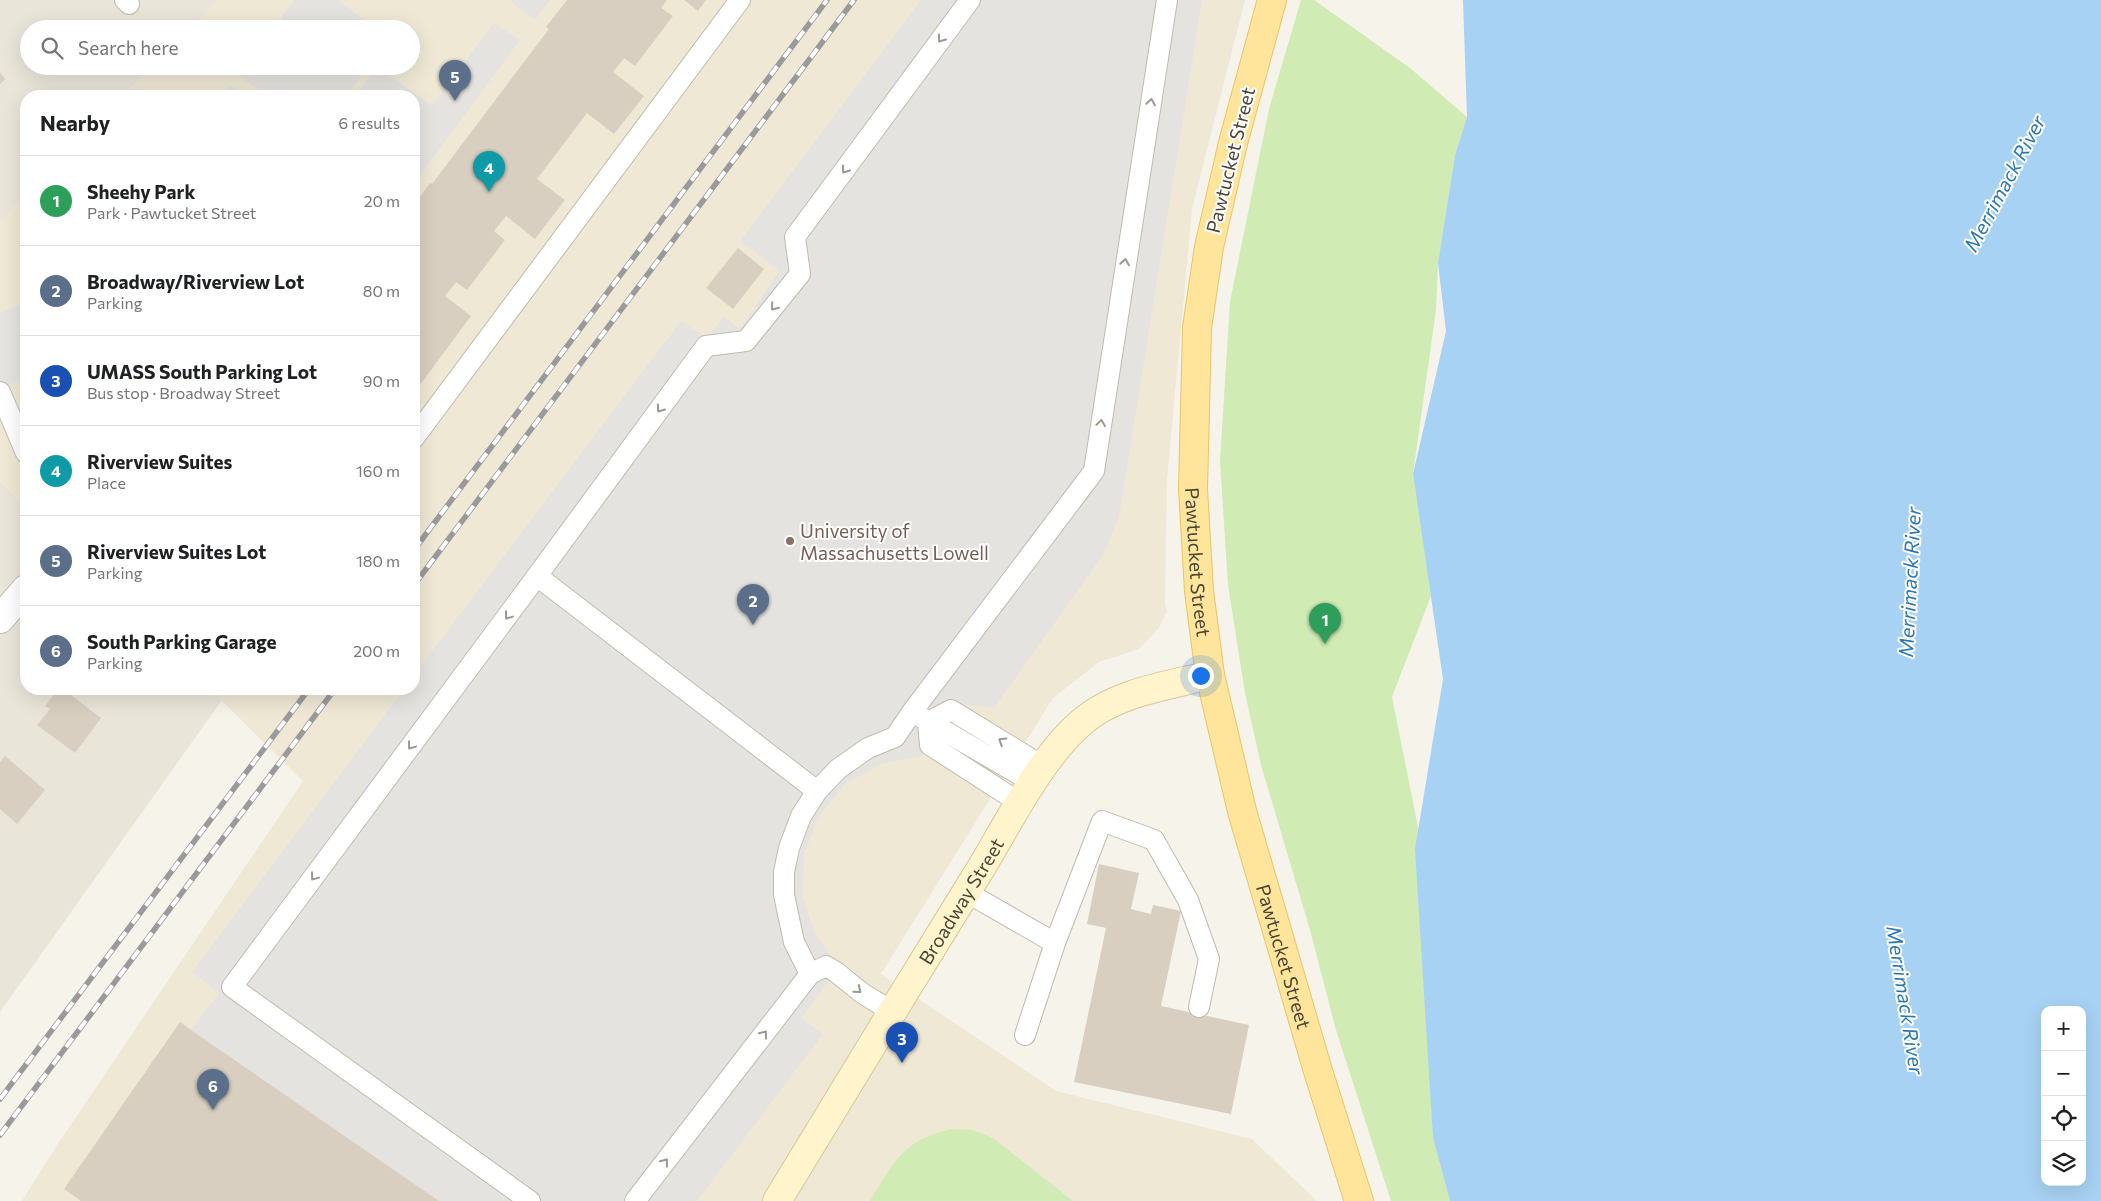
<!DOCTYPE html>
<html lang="en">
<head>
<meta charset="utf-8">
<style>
	body { margin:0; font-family:Commissioner,sans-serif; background:#f2f2f2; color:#202124 }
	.controls { position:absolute; right:15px; bottom:15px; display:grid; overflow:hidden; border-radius:10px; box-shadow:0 5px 20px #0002 }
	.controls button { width:45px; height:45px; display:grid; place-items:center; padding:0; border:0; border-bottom:1px solid #e0e0e0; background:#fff; color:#202124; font:25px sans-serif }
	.you { position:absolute; left:1200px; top:675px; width:18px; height:18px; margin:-12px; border:4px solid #fff; border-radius:50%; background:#1a73e8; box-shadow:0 0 0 8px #1a73e833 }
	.badge { display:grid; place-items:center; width:32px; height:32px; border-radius:50%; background:#ff4119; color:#fff; font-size:16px; font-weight:700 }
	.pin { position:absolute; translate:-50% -41px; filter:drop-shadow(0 1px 2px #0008) }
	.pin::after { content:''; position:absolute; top:26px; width:18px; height:15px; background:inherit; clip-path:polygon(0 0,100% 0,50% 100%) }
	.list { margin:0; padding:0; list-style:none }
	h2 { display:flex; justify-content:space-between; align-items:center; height:65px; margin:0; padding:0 20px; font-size:21px }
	h2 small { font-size:16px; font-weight:400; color:#757577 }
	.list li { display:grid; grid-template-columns:32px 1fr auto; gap:15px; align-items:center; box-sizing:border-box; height:90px; padding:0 20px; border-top:1px solid #e0e0e0 }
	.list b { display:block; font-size:19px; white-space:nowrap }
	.list p { margin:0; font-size:16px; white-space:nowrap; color:#757577 }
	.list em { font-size:16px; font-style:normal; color:#757577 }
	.icon { flex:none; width:28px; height:28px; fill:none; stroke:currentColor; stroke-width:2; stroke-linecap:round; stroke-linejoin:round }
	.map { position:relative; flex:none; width:2101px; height:1201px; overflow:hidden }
	.search { position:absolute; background:#fff; box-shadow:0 5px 20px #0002; left:20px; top:20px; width:400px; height:55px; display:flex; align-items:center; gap:12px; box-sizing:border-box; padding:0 18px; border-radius:28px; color:#757577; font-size:19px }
	.panel { position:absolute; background:#fff; box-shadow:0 5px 20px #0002; left:20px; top:90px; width:400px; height:605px; border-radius:20px }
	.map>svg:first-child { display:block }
</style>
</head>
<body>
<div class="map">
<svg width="2101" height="1201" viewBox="0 0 2101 1201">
	<rect width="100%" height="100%" fill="#f6f3eb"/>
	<!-- residential -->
	<path fill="#eae5d9" d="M 0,0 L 218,0 L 190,29 L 29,29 L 29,66 L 153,66 L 123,96 L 26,96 L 26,194 L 0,222 Z
		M 0,481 L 26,507 L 26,689 L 210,689 L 222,700 L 0,1012 Z"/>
	<!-- education -->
	<path fill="#efe8d5" d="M 218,0 L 1245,0 L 1192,209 L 1167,480 L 1165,603 L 1167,611 L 1159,628 L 1139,649 L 1099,662 L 1053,698 L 881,974 L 1056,1091 L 1252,1139 L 1317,1201 L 22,1201 L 57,1145 L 303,781 L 210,689 L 414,689 L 414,96 L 123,96 L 153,66 L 411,66 L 411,29 L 190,29 Z
		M 26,194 L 26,507 L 0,481 L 0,222 Z"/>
	<!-- green -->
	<path fill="#d0ebb3" d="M 1301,0 L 1314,0 L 1410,68 L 1467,117 L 1455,155 L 1438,263 L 1436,310 L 1413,474 L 1431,596 L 1392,697 L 1419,832 L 1433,1138 L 1450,1201 L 1391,1201 L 1336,1030 L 1310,930 L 1261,765 L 1245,693 L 1228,585 L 1220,461 L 1230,302 L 1269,109 Z
		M 951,1129 L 973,1130 L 993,1138 L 1073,1201 L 870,1201 C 894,1162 903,1140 951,1129 Z"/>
	<!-- parking -->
	<path fill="#e5e3df" d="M 294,0 L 338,0 L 376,29 L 273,29 Z
		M 512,0 L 550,0 L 535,20 L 511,2 Z
		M 921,0 L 1202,0 L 1119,517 L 1103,555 L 994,708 L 958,704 L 921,756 L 881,764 L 845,784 L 819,816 L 804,854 L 802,895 L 815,934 L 839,967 L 801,1018 L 823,1034 L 697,1201 L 439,1201 L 191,1030 L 219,993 L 192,972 L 404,689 L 414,689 L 414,675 L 681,321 L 707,338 L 724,317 L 740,329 L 780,271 L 740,241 Z
		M 494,23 L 520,40 L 414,183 L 414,96 L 355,96 L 378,67 L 432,106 Z
		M 245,66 L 369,66 L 346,96 L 261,96 L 263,93 L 238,75 Z
		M 230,85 L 245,96 L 222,96 Z
		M 26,302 L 26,377 L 0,390 L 0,313 Z"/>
	<!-- water -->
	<path fill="#a7d2f3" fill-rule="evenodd" d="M 1463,0 L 2101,0 L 2101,1201 L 1450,1201 L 1433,1138 L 1415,849 L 1443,679 L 1413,474 L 1446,331 L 1438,263 L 1455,155 L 1467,117 ZM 2045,1010 L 2082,1010 L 2082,1182 L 2045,1182 Z"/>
	<!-- building -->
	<path fill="#d8cfc0" d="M 567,0 L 667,0 L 661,8 L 673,16 L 635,66 L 624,58 L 613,72 L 644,96 L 614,134 L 587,113 L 537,179 L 565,200 L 535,239 L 506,216 L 494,231 L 505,240 L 467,290 L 456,282 L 445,296 L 471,316 L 414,393 L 414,205 L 430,183 L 432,184 L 549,29 L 546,27 Z
		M 684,0 L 706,0 L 698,11 Z
		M 0,73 L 5,79 L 0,84 Z
		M 738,248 L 764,269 L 733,309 L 706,288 Z
		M 58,689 L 63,689 L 101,718 L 75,753 L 37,725 L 50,709 L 45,706 Z
		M 5,756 L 45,790 L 17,824 L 0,809 L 0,762 Z
		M 1099,864 L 1139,873 L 1131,909 L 1151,914 L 1153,905 L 1181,911 L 1161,1006 L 1249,1025 L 1231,1114 L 1074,1082 L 1106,928 L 1087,924 Z
		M 180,1022 L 191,1030 L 439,1201 L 81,1201 L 64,1189 Z"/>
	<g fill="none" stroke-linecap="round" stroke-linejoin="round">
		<!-- service casing -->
		<g stroke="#c2bbad" stroke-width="22">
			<path id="service" d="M 125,0 L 129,4
				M 0,392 L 26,453
				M 414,438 L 740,0
				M 537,576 L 817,791
				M 912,712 L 1094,471 L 1167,0
				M 1020,803 L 930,745 L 928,722 L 951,710 L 1044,767
				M 966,892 L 1055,943 L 1102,821 L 1154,840 L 1188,900 L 1209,959 L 1199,1007
				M 810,974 L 794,942 L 784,895 L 784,872 L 789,848 L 801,816 L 817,791 L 838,769 L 868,748 L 895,737 L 912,712 L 1034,783
				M 1025,1035 L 1055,943
				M 530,1201 L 232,987 L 537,576 L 706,346 L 746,341 L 800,274 L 795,237 L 970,0
				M 635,1201 L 810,974 L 826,966 L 836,972 L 862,993 L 891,1011"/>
		</g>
		<!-- minor casing -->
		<g stroke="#c2bbad" stroke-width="30">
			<path id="minor" d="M 0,619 L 26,589"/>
		</g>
		<!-- secondary casing -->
		<g stroke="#d7c89a" stroke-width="30">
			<g id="secondary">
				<path id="s1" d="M 777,1201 C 844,1091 910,982 978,873 C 1007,826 1041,756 1083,721 C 1118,692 1166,686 1210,675"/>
			</g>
		</g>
		<!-- primary casing -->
		<g stroke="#e8c467" stroke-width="30">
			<g id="primary">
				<path id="s2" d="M 1272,0 L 1233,143 L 1209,247 L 1197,328 L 1193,489 L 1199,591 L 1210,675 L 1242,811 L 1318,1071 L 1359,1201"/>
			</g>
		</g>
		<!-- service -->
		<use href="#service" stroke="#fff" stroke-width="20"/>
		<!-- minor -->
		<use href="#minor" stroke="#fff" stroke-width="28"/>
		<!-- secondary -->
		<use href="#secondary" stroke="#fff4cc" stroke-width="28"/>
		<!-- primary -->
		<use href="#primary" stroke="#ffe59b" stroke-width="28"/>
		<!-- rail casing -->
		<g stroke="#9a9a9a" stroke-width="5.5">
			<path id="rail" d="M 414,550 L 827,0
				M 414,585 L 854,0
				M 0,1099 L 309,689
				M 0,1135 L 335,689"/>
		</g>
		<!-- rail -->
		<use href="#rail" stroke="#fff" stroke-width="4" stroke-dasharray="11" stroke-linecap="butt"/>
	</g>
	<!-- one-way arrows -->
	<defs><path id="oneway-chevron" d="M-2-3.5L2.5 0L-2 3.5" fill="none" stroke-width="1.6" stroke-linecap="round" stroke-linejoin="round" transform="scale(1.25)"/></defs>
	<g stroke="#9c9892">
		<use href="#oneway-chevron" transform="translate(941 39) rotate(126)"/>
		<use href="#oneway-chevron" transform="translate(1151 102) rotate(-81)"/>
		<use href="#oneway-chevron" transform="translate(845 170) rotate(126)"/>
		<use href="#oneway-chevron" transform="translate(1125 262) rotate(-81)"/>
		<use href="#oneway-chevron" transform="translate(774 307) rotate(129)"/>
		<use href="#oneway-chevron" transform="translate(660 409) rotate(126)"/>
		<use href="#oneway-chevron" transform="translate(1101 423) rotate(-82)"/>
		<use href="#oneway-chevron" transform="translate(508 616) rotate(127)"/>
		<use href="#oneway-chevron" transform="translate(1002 741) rotate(-148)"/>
		<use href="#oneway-chevron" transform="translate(411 746) rotate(127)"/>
		<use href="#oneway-chevron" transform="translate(314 877) rotate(127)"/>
		<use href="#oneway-chevron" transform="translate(858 990) rotate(39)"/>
		<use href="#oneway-chevron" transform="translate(764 1034) rotate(-52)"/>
		<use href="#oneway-chevron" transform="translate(665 1162) rotate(-52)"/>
	</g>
	<!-- markers -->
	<circle fill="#8d6e63" stroke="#fff" stroke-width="2" cx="790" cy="541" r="5"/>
	<g text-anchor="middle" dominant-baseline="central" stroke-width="4" stroke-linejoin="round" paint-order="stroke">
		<!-- street labels -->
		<g font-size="19" fill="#4b4438" stroke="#fff">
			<text transform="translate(1230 160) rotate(-76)">Pawtucket Street</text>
			<text stroke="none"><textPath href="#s2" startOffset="571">Pawtucket Street</textPath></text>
			<text stroke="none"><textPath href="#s1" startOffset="352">Broadway Street</textPath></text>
			<text stroke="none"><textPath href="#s2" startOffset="976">Pawtucket Street</textPath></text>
		</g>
		<!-- education labels -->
		<g font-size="19" fill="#785e54" stroke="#fff" text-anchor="start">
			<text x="800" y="530">University of<tspan x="800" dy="22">Massachusetts Lowell</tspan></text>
		</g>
		<!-- water labels -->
		<g font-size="20" font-style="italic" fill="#2b77b3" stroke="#fff">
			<text transform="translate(2004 183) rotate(-62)">Merrimack River</text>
			<text transform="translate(1909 582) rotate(-87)">Merrimack River</text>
			<text transform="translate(1906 1000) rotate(81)">Merrimack River</text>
		</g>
	</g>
</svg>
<div class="controls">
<button>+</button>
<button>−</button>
<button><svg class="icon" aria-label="locate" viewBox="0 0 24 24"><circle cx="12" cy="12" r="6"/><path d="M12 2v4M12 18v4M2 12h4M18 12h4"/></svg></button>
<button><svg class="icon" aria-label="layers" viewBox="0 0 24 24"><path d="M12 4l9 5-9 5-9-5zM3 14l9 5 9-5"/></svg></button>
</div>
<div class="you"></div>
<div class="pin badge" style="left:1325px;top:644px;background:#2e9e5b">1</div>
<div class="pin badge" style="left:753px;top:625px;background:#5c6f8a">2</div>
<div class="pin badge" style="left:902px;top:1063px;background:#1a4fb4">3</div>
<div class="pin badge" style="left:489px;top:192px;background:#0f9aa8">4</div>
<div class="pin badge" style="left:455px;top:101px;background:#5c6f8a">5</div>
<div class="pin badge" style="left:213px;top:1110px;background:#5c6f8a">6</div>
<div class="search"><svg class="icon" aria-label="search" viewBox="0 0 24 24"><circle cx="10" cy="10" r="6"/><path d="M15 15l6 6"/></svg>Search here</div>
<section class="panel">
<h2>Nearby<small>6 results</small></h2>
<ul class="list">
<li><span class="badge" style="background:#2e9e5b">1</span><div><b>Sheehy Park</b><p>Park · Pawtucket Street</p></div><em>20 m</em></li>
<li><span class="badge" style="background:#5c6f8a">2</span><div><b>Broadway/Riverview Lot</b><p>Parking</p></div><em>80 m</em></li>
<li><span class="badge" style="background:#1a4fb4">3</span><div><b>UMASS South Parking Lot</b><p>Bus stop · Broadway Street</p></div><em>90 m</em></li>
<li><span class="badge" style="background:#0f9aa8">4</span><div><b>Riverview Suites</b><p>Place</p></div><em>160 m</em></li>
<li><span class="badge" style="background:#5c6f8a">5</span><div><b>Riverview Suites Lot</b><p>Parking</p></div><em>180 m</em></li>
<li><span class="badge" style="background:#5c6f8a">6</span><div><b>South Parking Garage</b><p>Parking</p></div><em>200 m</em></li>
</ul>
</section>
</div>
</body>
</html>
